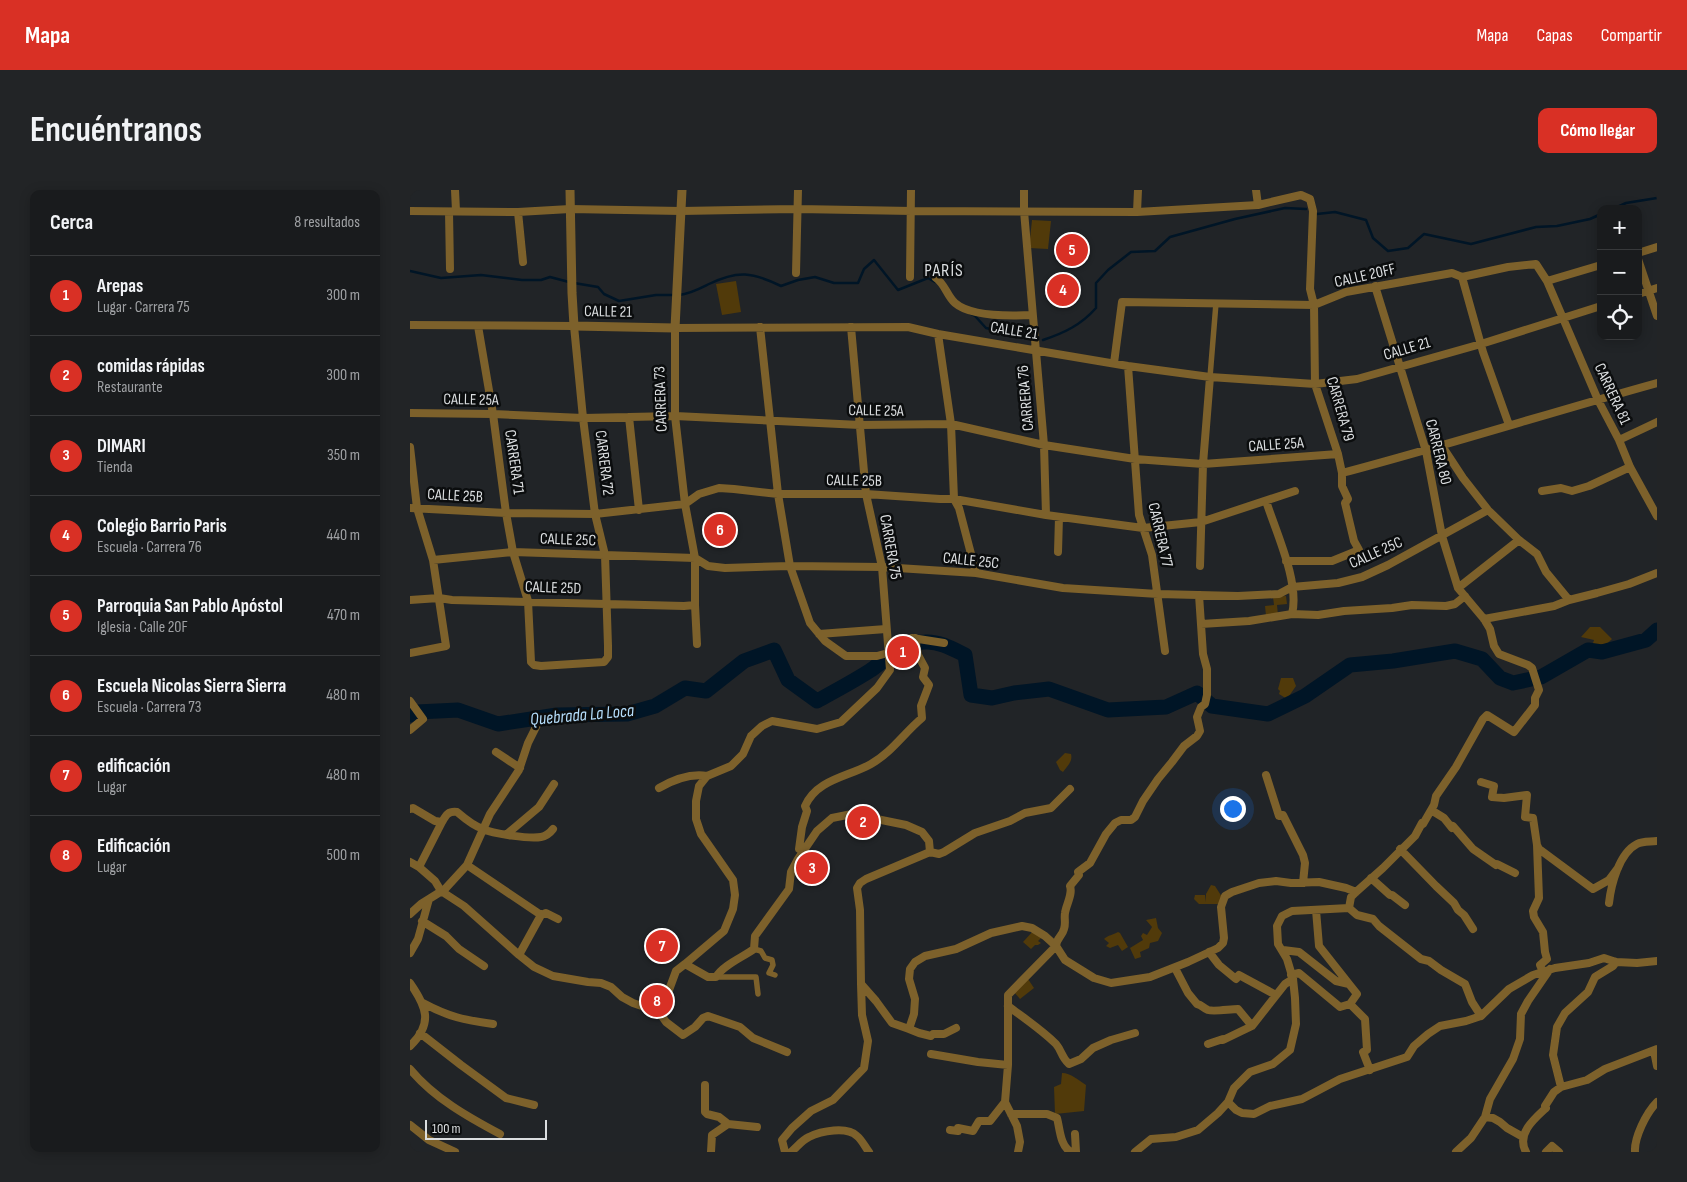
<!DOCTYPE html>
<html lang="es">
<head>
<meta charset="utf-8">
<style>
	body { margin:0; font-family:"Sofia Sans Condensed",sans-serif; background:#222426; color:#f1f3f6 }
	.controls { position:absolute; right:15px; top:15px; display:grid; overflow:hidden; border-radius:10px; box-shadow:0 2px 12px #0003 }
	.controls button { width:45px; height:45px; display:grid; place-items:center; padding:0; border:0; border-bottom:1px solid #37393b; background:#191b1d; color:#f1f3f6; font:25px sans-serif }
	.scale { position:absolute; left:15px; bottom:12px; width:122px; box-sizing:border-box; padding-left:5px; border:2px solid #dbdee0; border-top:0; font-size:14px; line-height:18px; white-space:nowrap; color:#dbdee0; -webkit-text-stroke:4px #0b0d0e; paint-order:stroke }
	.you { position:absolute; left:822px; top:618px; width:18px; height:18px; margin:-12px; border:4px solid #fff; border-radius:50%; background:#1a73e8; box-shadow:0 0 0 8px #1a73e833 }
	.badge { display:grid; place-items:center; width:32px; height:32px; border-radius:50%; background:#d93025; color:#fff; font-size:16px; font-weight:700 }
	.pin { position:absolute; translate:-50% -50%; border:2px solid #fff; box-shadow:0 1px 5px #0006 }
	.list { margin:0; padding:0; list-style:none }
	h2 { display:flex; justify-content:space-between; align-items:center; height:65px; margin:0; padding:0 20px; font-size:21px }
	h2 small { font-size:16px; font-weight:400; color:#9fa1a4 }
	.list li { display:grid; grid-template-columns:32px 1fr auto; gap:15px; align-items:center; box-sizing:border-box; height:80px; padding:0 20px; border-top:1px solid #37393b }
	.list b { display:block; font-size:19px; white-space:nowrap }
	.list p { margin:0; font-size:16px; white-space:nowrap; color:#9fa1a4 }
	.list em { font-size:16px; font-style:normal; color:#9fa1a4 }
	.icon { flex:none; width:28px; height:28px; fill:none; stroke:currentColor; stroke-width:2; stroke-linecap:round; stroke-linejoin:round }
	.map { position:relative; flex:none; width:1247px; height:962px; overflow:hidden; border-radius:10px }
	header { display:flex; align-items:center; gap:30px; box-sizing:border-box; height:70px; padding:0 25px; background:#d93025; color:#fff }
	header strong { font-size:24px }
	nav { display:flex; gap:28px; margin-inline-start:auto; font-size:18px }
	.intro { display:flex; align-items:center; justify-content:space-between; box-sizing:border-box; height:120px; padding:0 30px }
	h1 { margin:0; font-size:35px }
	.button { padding:12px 22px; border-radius:10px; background:#d93025; color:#fff; font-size:18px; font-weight:700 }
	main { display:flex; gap:30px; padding:0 30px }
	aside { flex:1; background:#191b1d; border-radius:10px; box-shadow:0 2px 12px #0003 }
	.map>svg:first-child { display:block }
</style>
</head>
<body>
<header>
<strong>Mapa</strong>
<nav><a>Mapa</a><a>Capas</a><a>Compartir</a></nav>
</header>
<div class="intro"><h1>Encuéntranos</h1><a class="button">Cómo llegar</a></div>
<main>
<aside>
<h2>Cerca<small>8 resultados</small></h2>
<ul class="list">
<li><span class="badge">1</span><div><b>Arepas</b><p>Lugar · Carrera 75</p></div><em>300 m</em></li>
<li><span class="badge">2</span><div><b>comidas rápidas</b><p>Restaurante</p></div><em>300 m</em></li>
<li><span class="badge">3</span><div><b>DIMARI</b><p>Tienda</p></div><em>350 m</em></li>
<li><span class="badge">4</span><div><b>Colegio Barrio Paris</b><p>Escuela · Carrera 76</p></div><em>440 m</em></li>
<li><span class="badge">5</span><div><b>Parroquia San Pablo Apóstol</b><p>Iglesia · Calle 20F</p></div><em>470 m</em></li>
<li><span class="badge">6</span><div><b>Escuela Nicolas Sierra Sierra</b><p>Escuela · Carrera 73</p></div><em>480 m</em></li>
<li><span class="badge">7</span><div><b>edificación</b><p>Lugar</p></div><em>480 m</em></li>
<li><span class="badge">8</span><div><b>Edificación</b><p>Lugar</p></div><em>500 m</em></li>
</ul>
</aside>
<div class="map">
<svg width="1247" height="962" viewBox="0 0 1247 962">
	<rect width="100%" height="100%" fill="#212427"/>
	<!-- green -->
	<path fill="#513a0a" d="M 622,30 L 641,31 L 638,59 L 619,58 Z
		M 326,91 L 331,122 L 312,125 L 306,94 Z
		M 876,406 L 877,414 L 867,415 L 868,425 L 856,426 L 855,416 L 864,415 L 863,407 Z
		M 1180,437 L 1190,437 L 1202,449 L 1190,460 L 1181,459 L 1184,450 L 1171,447 Z
		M 871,488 L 883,488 L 886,496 L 877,509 L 869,504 L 870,501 L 868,499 Z
		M 655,563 L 661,564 C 663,572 657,576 653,582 L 650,580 L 646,572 Z
		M 801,695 L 805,696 L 812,707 L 809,714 L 789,714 L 784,709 L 785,705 L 795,705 L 796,712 L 796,704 Z
		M 746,728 L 748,738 L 752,743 L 748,751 L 740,753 L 739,758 L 730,762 L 731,767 L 725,769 L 720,758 L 733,750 L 731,746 L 733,743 L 737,745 L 742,737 L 736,730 Z
		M 624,740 L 633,746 L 628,751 L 631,753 L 628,755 L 625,755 L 621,759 L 613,752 Z
		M 708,742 L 710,743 L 718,757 L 712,761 L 708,755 L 700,758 L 696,756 L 699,753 L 694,749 C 698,745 703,745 708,742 Z
		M 618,789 L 624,798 L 610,809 L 604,802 Z
		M 652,883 C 661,883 668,890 676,895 L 674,921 L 645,924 L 644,897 L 651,894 Z"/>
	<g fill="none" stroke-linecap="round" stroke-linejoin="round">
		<!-- stream -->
		<path stroke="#001526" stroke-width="2.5" d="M 1203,19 L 1216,13 L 1247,8
			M 907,24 L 925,22 L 956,30 L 963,48 L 978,61 L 998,58 L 1014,44 L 1061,54 L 1126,37 L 1147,36 L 1180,29 L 1191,24
			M 0,81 L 31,88 L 71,85 L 112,90 L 131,90 L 140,87 L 159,92
			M 164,93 L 188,97 L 194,104 L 209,111 L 246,105 L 263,105
			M 269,105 C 280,104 289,99 299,94 C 328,80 342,82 371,96 L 388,90 L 405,87 L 424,93 L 448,93 L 454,79 L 464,70 L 488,100 L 518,88 L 525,92
			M 559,123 L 565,126 L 576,138 L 611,146
			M 633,150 C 654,143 671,135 686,118 L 686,93 L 698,80 L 721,62 L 745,61 L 760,47 L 825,29 L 875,18 L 896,19"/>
		<!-- river -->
		<path stroke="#001526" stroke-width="15" d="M 0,525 L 7,522 L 48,520 L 88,534 L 147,525 L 217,524 L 245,516 L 275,498 L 296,501 L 334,471 L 364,460 L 378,490 L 407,511 C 425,501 444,491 461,480 C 478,468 493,452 515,452 C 529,451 543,459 555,465 L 561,505 L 582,508 L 604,503 L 639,499 L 698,520 L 756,517 L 787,503 L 802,516 L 858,524 L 895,506 L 940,475 L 983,471 L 1045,461 L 1072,469 L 1090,488 L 1103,493 L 1131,487 L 1178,460 L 1192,462 L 1236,450 L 1247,440"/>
		<!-- pedestrian -->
		<path stroke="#7d612b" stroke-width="5.5" d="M 800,187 L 806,113
			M 344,759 L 351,761 L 355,768 L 362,770 L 363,775 L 359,783 L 365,785
			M 306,787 L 346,787 L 348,804"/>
		<!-- minor -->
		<path stroke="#7d612b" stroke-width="8" d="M 45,0 L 46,21
			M 614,0 L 614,21 L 634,255 L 636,325
			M 846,0 L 848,15
			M 0,21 L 108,22 L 160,19 L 271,21 L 388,19 L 502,21 L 727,22 L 848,15 L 891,5 L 900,9 L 903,21 L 900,99 L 904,115 L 905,194 L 928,264 L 932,283 L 932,296 L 938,309 L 935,313 L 944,351 L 949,360 L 922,371 L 876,371
			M 39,22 L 40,79
			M 108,22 L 113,72
			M 727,22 L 728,0
			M 1228,63 L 1247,57
			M 1228,69 L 1247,126
			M 386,83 L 388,0
			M 500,87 L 501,0
			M 1052,87 L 1073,162 L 1099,235
			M 526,88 C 535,94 537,106 545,113 C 561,127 602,126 622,125
			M 1137,91 L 1191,75
			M 1228,104 L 1247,98
			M 0,135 L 164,136 L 173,228 L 185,324 L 195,365 L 198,456 L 198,467 L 194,472 L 131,476 L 124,475 L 121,472 L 118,411 L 103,362 L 96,323 L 83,224 L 68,136
			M 350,137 L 368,304 L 380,376 L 400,433 L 415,451 L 436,466 L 467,466 L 478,463 L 491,453 L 502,448 L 534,453
			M 441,137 L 456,304 L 472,377 L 480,480 L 467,498 L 431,532 L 407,539 L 362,531 L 352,536 L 341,546 L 333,564 L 321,576 L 297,586 L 289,596 L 286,611 L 286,629 L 291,644 L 323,690 L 325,705 L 323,719 L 314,741 L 275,774 L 298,787 L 306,787 C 313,775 333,767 344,759 L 345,746 L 379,699 L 381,682 L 388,669 L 407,641 L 422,628 L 442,624 L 496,635 L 512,642 L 519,651 L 520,662 L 456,689 L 450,693 L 447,698 L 450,720 L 451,794 L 466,811 L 482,833 L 499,839 L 504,824 L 505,809 L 499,789 L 500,779 L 505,772 L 515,766 L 546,759 L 581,743 L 612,736 L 622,738 L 635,746 L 646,756 L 655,770 L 684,788 L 701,793 L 740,787 L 778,772 L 808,758 L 813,753 L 814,748 L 811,717 L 815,706 L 822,702 L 849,693 L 866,691 L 881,693 L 909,692 L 936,698 L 946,702
			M 528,144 L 541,234 L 544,309 L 549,318 L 566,383
			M 704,173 L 712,112 L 904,115 L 936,102 L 1042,83 L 1052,87 L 1098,77 L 1126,74 L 1137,91 L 1188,210 L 1209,250 L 1220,277 L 1247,326
			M 718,176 L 729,325 L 742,365 L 755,461
			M 0,223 L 83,224 L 173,228 L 265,226 L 450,235 L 541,234 L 634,255 L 725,269 L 793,274 L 928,264
			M 219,227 L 229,320
			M 1209,250 L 1247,232
			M 1032,256 L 1053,288 L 1078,320 L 1109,350 L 1127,364 L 1136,382 L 1159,410
			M 0,257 L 7,318 L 23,370 L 36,456 L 0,463
			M 932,283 C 1038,255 1142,222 1247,193
			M 1132,301 L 1151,298 L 1162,301 L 1179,296 L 1220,277
			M 856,311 C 866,342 890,393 882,424
			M 0,318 L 96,323 L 185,324 L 275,314 L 289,304 L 309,298 L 324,299 L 368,304 L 456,304 L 530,309 L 544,309 L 636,325 L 733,338 L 791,332 L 885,301
			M 648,362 L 649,327
			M 23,370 L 103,362 L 285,368 L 298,376 L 315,378 L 380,376 L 472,377 L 566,383 L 653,398 L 748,404 L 828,406 L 869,404 L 882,397 L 928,393 L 952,387 L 978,375 L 1078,320
			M 790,376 L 793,274 L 800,187
			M 1048,398 L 1109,350
			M 0,410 L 29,408 L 42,410 L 274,416 L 285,415
			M 1074,429 L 1144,416 L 1159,410 L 1187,403 L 1219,394 L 1247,383
			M 791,434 L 839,431 L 882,424 L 908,425 L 934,421 L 982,418 L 1002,415 L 1036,416 L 1045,414 L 1055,406
			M 409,444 L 476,439
			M 287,454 L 285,415 L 285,368 L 275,314 L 265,226 L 265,138 L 498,137 L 528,144 L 718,176 L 800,187 L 905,194 L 947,189 L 1071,154 L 1191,116
			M 0,511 L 13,529 L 0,540
			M 86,562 L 110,578
			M 856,585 L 869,626 L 873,625 L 893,665 L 895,673 L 893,693
			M 1071,592 L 1084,596 L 1082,607 L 1094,608 L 1117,605 L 1115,627 L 1123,628 L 1127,655 L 1129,659 L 1183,699 L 1199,690 L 1208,678
			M 249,598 C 263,590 280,583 297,586
			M 0,619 L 3,618 L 25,631 L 32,632 C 36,625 38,621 47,622 C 54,628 63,636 73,639 C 83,644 120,649 131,647 C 136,646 140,643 143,639
			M 1021,620 L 1034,628 L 1042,638 L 1043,636 L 1063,659 L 1086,675 L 1087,674 L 1105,683
			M 32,632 L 9,677 L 25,691 L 31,701 L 54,716 L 109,765 L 124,777 L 143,786 L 178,792 L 191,793 L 201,797 L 212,807 L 223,813 L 249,822 L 252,819 L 266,781 L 275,774
			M 97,644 L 129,617 L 144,594
			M 1127,655 L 1129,708 L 1123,721 L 1124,727 L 1133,742 L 1135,762 L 1137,769 L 1130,775 L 1133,782
			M 990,659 L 1026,696 L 1044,713 L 1048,720 L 1054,725 L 1063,739
			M 393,661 L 389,659 L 392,637 L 397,621 L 395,616 C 407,589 438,587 461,574 C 482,562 494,543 512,528 L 511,516 L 519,495 L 513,487 L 515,478 L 508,465 L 505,448
			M 520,662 L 529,664 L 534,662 L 565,643 L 600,631 L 615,623 L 641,618 L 660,599
			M 0,672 L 9,677
			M 57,675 L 131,725 L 109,765
			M 961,688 L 980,705 L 982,705 L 995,715
			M 1199,713 C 1201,695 1209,663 1227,654 C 1233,651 1240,652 1247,651
			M 939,718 L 941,707 L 946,702 L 973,678 L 1005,646 L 1012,633 L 1013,634 L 1024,615 L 1026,606 L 1046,577 L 1073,529 L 1077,525 L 1104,542 L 1125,515 L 1125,508 L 1129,500 L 1122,478 L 1118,475 L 1089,464 L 1084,456 L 1080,439 L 1074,429 L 1048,398 L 1032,346 L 1016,261 L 965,96
			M 939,718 L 947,725 L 963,729 L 969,736 L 1011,769 L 1019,771 L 1031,780 L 1055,794 L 1062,812 L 1071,826 L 1056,831 L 1030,836 L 1018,844 L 1004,856 L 997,867 L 930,889 L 892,909 L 860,916 L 844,924 L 832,923 L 826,920 L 818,912 L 824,898 L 840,882 L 863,874 L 880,860 L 886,834 L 885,808 L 883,789 L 877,769 L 868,754 L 867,736 L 872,726 L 882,721 Z
			M 906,720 L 909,756 L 939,794
			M 0,724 L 11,714 L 35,699 L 57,675 L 80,624 L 109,580 L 118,553 L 127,535
			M 131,725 L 136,723 L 148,729
			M 12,731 L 36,746 L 49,759 L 74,776
			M 873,760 L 889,762 L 926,791 L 939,794 L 947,804 L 940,814 L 955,829 L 957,860 L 953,862 L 960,880
			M 799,762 L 809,775 L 826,789 L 829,785 L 866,805
			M 0,763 L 8,749 L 19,709
			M 765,778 L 778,803 L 787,814 C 792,815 793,818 798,820 C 804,822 820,819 828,819 L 842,836
			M 881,785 L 889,783 L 930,817 L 940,814
			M 0,793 C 16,816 24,833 0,856
			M 13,813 C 39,827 54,830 83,834
			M 598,816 C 614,828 632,840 646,854 C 652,861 651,867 659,874 L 671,869 L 683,858 L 701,850 L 725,843
			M 249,822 L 256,832 L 273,845 L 285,837 L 293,828 L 298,826 L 330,837 L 343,848 L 377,862
			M 1071,826 L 1099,799 L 1123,785 L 1145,778 L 1179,773 L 1194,768 L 1206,772 L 1227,773 L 1247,771
			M 499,839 L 509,843 L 521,846 L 523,844 L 534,844 L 546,838
			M 10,843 L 51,875 L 96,908 L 124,915
			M 798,854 L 813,849 L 813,850 L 842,836 L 875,794 L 883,789
			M 1244,861 L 1247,876
			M 521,864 L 568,872 L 598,875
			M 0,879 C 24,908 58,927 90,944
			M 295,895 L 295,922 L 297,924 L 309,927 L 318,934 L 347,937
			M 1151,897 L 1143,865 L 1147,837 L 1155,823 L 1178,802 L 1185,787 L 1203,776 L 1206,772
			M 601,924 L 637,924 L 647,928 C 650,939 650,956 661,962
			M 1075,927 L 1083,928 L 1090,932 L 1097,938 L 1113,947
			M 0,935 L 19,950 L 45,962
			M 540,940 L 548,941 L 548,938 L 563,941 L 569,931 L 580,931 L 595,912
			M 665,944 L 666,962
			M 301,962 L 302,945 L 318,934
			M 375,962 L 372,950 L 382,938 L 401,921 L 423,910 L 454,878 L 458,851 L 452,825 L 451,794
			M 381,962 C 387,957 392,950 399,947 C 411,941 437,936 447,946 C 452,950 455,957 459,962
			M 608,962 L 610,952 L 607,936 L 595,912 L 598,875 L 598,805 L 646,756 C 647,747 652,747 654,739 C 656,734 654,728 655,723 C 656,715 663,704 660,696 L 669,685 L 668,682 L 680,673 L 696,644 L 705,633 L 711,630 L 721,630 L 725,627 L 733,611 L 748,589 L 762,572 L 774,556 L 787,546 L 790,541 L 787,527 L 791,517 L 795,514 L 797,505 L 797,479 L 793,464 L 789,405
			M 725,962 L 741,949 L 766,947 L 788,940 L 808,923 L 818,912
			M 1046,962 L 1061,948 L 1075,927 L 1080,909 L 1103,869 L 1110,849 L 1111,824 L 1118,811 L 1140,779
			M 1116,962 C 1106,944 1124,929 1136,918 L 1135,916 L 1144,902 L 1151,897 L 1177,890 L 1195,879 L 1247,859
			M 1136,962 L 1142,956 L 1149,962
			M 1225,962 C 1224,948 1236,923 1247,912"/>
		<!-- tertiary -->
		<path stroke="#7d612b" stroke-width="9" d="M 160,0 L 162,103 L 164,136 L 265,138 L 272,0"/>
	</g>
	<g text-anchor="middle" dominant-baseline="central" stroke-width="5" stroke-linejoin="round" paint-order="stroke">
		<!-- street labels -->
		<g font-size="16" fill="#dbdee0" stroke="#0b0d0e">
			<text transform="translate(955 86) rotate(-13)">CALLE 20FF</text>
			<text transform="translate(198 122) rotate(1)">CALLE 21</text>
			<text transform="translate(604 141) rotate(9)">CALLE 21</text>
			<text transform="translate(997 159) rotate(-16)">CALLE 21</text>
			<text transform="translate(1202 204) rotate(65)">CARRERA 81</text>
			<text transform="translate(616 208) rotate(-95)">CARRERA 76</text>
			<text transform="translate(251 209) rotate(-92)">CARRERA 73</text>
			<text transform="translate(61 210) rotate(1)">CALLE 25A</text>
			<text transform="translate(930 219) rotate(74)">CARRERA 79</text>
			<text transform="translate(466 221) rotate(1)">CALLE 25A</text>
			<text transform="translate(866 255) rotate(-4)">CALLE 25A</text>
			<text transform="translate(1028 262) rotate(76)">CARRERA 80</text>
			<text transform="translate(104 272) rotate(82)">CARRERA 71</text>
			<text transform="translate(194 273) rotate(83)">CARRERA 72</text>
			<text transform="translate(444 291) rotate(1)">CALLE 25B</text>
			<text transform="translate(45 306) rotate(3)">CALLE 25B</text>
			<text transform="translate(750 345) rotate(77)">CARRERA 77</text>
			<text transform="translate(158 350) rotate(2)">CALLE 25C</text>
			<text transform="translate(480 357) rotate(80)">CARRERA 75</text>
			<text transform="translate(966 363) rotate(-24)">CALLE 25C</text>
			<text transform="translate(561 371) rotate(6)">CALLE 25C</text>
			<text transform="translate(143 398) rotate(2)">CALLE 25D</text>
		</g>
		<!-- neighbourhood labels -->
		<g font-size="18" letter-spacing="1" fill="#dbdee0" stroke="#0b0d0e">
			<text x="534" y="80">PARÍS</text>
		</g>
		<!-- water labels -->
		<g font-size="18" font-style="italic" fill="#b4ddfb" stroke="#0b0d0e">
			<text transform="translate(172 525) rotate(-5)">Quebrada La Loca</text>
		</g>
	</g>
</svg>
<div class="controls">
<button>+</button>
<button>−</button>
<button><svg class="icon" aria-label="locate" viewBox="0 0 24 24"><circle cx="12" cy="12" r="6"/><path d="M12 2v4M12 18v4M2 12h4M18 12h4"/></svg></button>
</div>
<div class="scale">100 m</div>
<div class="you"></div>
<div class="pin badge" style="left:493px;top:462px">1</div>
<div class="pin badge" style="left:453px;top:632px">2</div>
<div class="pin badge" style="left:402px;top:678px">3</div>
<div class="pin badge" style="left:653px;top:100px">4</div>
<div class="pin badge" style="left:662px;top:60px">5</div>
<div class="pin badge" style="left:310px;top:340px">6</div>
<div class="pin badge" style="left:252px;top:756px">7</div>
<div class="pin badge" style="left:247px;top:811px">8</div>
</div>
</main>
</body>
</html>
